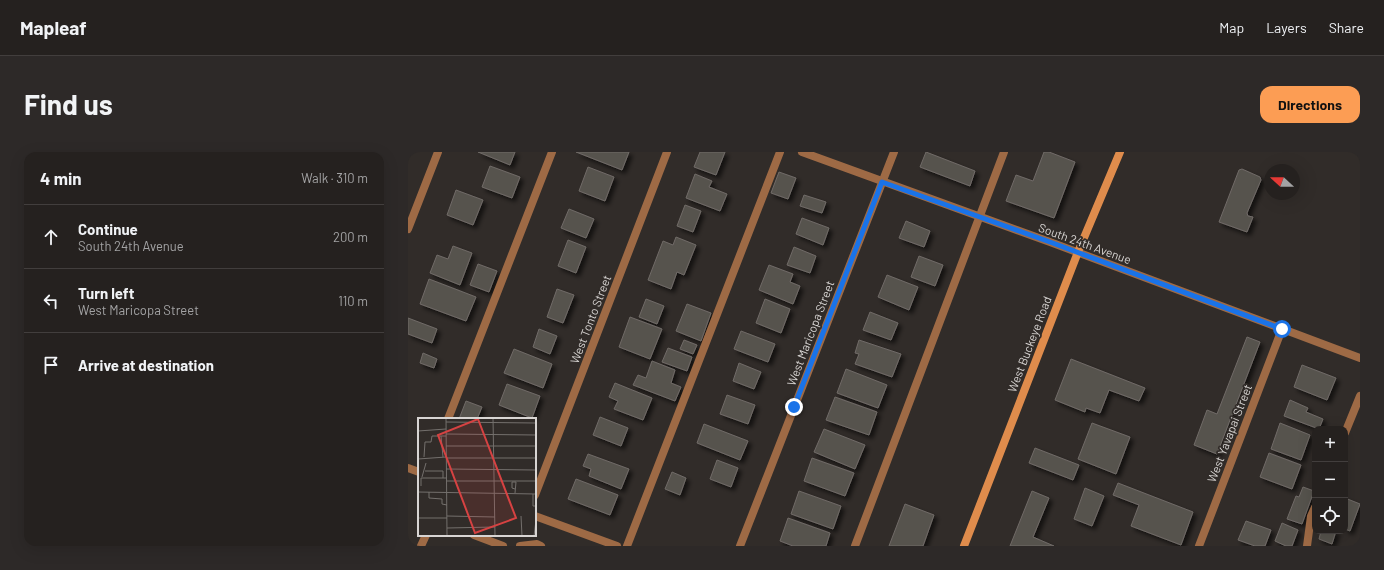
<!DOCTYPE html>
<html lang="en">
<head>
<meta charset="utf-8">
<style>
	body { margin:0; font-family:Barlow,sans-serif; background:#2d2928; color:#f1f3f6 }
	.controls { position:absolute; right:12px; bottom:12px; display:grid; overflow:hidden; border-radius:8px; box-shadow:0 4px 16px #0002 }
	.controls button { width:36px; height:36px; display:grid; place-items:center; padding:0; border:0; border-bottom:1px solid #423e3d; background:#25211f; color:#f1f3f6; font:20px sans-serif }
	.compass { position:absolute; left:856px; top:12px; width:36px; height:36px; border-radius:50%; background:#25211f; box-shadow:0 4px 16px #0002; rotate:291deg }
	.stop { position:absolute; width:12px; height:12px; margin:-9px; border:3px solid #1a73e8; border-radius:50%; background:#fff }
	.stop.end { background:#1a73e8; border-color:#fff; box-shadow:0 1px 4px #0008 }
	.list { margin:0; padding:0; list-style:none }
	h2 { display:flex; justify-content:space-between; align-items:center; height:52px; margin:0; padding:0 16px; font-size:17px }
	h2 small { font-size:13px; font-weight:400; color:#a3a3a4 }
	.list li { display:grid; grid-template-columns:26px 1fr auto; gap:12px; align-items:center; box-sizing:border-box; height:64px; padding:0 16px; border-top:1px solid #423e3d }
	.list b { display:block; font-size:15px; white-space:nowrap }
	.list p { margin:0; font-size:13px; white-space:nowrap; color:#a3a3a4 }
	.list em { font-size:13px; font-style:normal; color:#a3a3a4 }
	.icon { flex:none; width:22px; height:22px; fill:none; stroke:currentColor; stroke-width:2; stroke-linecap:round; stroke-linejoin:round }
	.map { position:relative; flex:none; width:952px; height:394px; overflow:hidden; border-radius:12px }
	header { display:flex; align-items:center; gap:24px; box-sizing:border-box; height:56px; padding:0 20px; background:#25211f; border-bottom:1px solid #423e3d }
	header strong { font-size:19px }
	nav { display:flex; gap:22px; margin-inline-start:auto; font-size:14px }
	.intro { display:flex; align-items:center; justify-content:space-between; box-sizing:border-box; height:96px; padding:0 24px }
	h1 { margin:0; font-size:28px }
	.button { padding:10px 18px; border-radius:12px; background:#fc9d54; color:#111; font-size:14px; font-weight:700 }
	main { display:flex; gap:24px; padding:0 24px }
	aside { flex:1; background:#25211f; border-radius:12px; box-shadow:0 4px 16px #0002 }
	.map>svg:first-child { display:block }
</style>
</head>
<body>
<header>
<strong>Mapleaf</strong>
<nav><a>Map</a><a>Layers</a><a>Share</a></nav>
</header>
<div class="intro"><h1>Find us</h1><a class="button">Directions</a></div>
<main>
<aside>
<h2>4 min<small>Walk · 310 m</small></h2>
<ul class="list">
<li><svg class="icon" aria-label="ahead" viewBox="0 0 24 24"><path d="M12 20V5M6 11l6-6 6 6"/></svg><div><b>Continue</b><p>South 24th Avenue</p></div><em>200 m</em></li>
<li><svg class="icon" aria-label="left" viewBox="0 0 24 24"><path d="M17 20v-9H6M10 6l-5 5 5 5"/></svg><div><b>Turn left</b><p>West Maricopa Street</p></div><em>110 m</em></li>
<li><svg class="icon" aria-label="arrive" viewBox="0 0 24 24"><path d="M6 21V4h12l-3 4 3 4H6"/></svg><div><b>Arrive at destination</b></div></li>
</ul>
</aside>
<div class="map">
<svg width="952" height="394" viewBox="0 0 952 394">
	<defs>
		<filter id="shadow"><feDropShadow dx="3.5" dy="3.5" stdDeviation="2" flood-color="#0009"/></filter>
	</defs>
	<rect width="100%" height="100%" fill="#312c29"/>
	<!-- building -->
	<path fill="#57524e" stroke="#706b67" filter="url(#shadow)" d="M 70,0 L 107,0 L 102,13 Z
		M 168,0 L 221,0 L 214,18 Z
		M 292,0 L 317,0 L 308,23 L 286,15 Z
		M 518,0 L 567,19 L 562,34 L 512,15 Z
		M 636,0 L 641,0 L 667,10 L 646,66 L 598,49 L 608,23 L 625,29 Z
		M 82,14 L 112,25 L 104,46 L 74,35 Z
		M 180,15 L 206,25 L 197,49 L 171,39 Z
		M 834,17 L 852,25 L 853,28 L 839,61 L 840,64 L 845,65 L 839,80 L 811,70 L 831,18 Z
		M 371,20 L 388,26 L 380,47 L 363,41 Z
		M 287,22 L 304,29 L 301,35 L 319,42 L 312,59 L 278,46 Z
		M 48,38 L 75,48 L 65,73 L 39,63 Z
		M 396,43 L 418,50 L 414,61 L 392,54 Z
		M 277,53 L 293,59 L 285,80 L 269,74 Z
		M 161,57 L 186,67 L 178,86 L 153,76 Z
		M 394,66 L 421,76 L 415,93 L 388,82 Z
		M 498,69 L 522,79 L 516,95 L 491,86 Z
		M 268,85 L 288,93 L 276,123 L 269,120 L 263,137 L 240,128 L 255,89 L 265,93 Z
		M 160,88 L 178,95 L 168,121 L 150,114 Z
		M 45,94 L 64,101 L 52,133 L 22,121 L 29,103 L 40,107 Z
		M 386,95 L 408,104 L 402,121 L 379,113 Z
		M 511,104 L 535,113 L 527,134 L 503,125 Z
		M 70,112 L 89,119 L 81,140 L 62,133 Z
		M 361,113 L 385,122 L 382,130 L 392,134 L 385,152 L 351,138 Z
		M 479,123 L 510,135 L 501,158 L 470,145 Z
		M 21,127 L 68,145 L 58,169 L 12,152 Z
		M 149,137 L 166,143 L 155,171 L 139,165 Z
		M 238,147 L 256,154 L 249,172 L 231,165 Z
		M 357,147 L 382,157 L 373,181 L 348,171 Z
		M 279,152 L 303,161 L 293,189 L 268,179 Z
		M 462,160 L 490,171 L 483,188 L 455,178 Z
		M 222,165 L 254,177 L 242,207 L 211,195 Z
		M 0,166 L 29,177 L 24,191 L 0,182 Z
		M 131,177 L 149,184 L 142,202 L 125,195 Z
		M 333,179 L 367,192 L 360,210 L 326,197 Z
		M 839,185 L 852,190 L 809,302 L 786,293 L 799,258 L 809,262 Z
		M 276,188 L 289,193 L 285,202 L 272,197 Z
		M 451,188 L 493,202 L 484,225 L 447,212 L 451,202 L 447,201 Z
		M 260,196 L 284,205 L 279,219 L 254,210 Z
		M 106,197 L 144,212 L 135,236 L 96,221 Z
		M 15,201 L 29,207 L 26,216 L 12,211 Z
		M 663,207 L 737,236 L 731,249 L 701,238 L 692,261 L 678,256 L 677,260 L 647,248 Z
		M 244,209 L 267,218 L 263,231 L 273,235 L 267,249 L 225,233 L 230,223 L 238,226 Z
		M 331,211 L 353,220 L 346,237 L 325,229 Z
		M 894,213 L 928,226 L 919,248 L 886,235 Z
		M 438,217 L 479,233 L 470,256 L 429,241 Z
		M 207,231 L 244,246 L 235,268 L 206,257 L 210,249 L 201,245 Z
		M 99,232 L 132,244 L 124,266 L 91,253 Z
		M 319,243 L 347,253 L 340,272 L 312,262 Z
		M 427,245 L 469,260 L 461,283 L 418,268 Z
		M 882,248 L 900,256 L 898,260 L 915,267 L 911,277 L 876,264 Z
		M 58,249 L 74,255 L 69,267 L 51,267 Z
		M 192,265 L 220,276 L 213,294 L 185,283 Z
		M 684,271 L 722,285 L 708,322 L 670,307 Z
		M 872,271 L 902,283 L 893,308 L 863,297 Z
		M 296,272 L 340,289 L 332,308 L 289,291 Z
		M 416,277 L 457,293 L 447,317 L 406,300 Z
		M 627,296 L 671,313 L 665,328 L 621,311 Z
		M 861,301 L 893,313 L 884,337 L 852,325 Z
		M 180,302 L 221,317 L 213,337 L 181,324 L 183,317 L 175,314 Z
		M 404,306 L 446,321 L 437,344 L 396,329 Z
		M 309,308 L 330,316 L 323,335 L 302,327 Z
		M 264,320 L 278,326 L 272,343 L 257,337 Z
		M 168,327 L 210,343 L 202,363 L 160,347 Z
		M 710,331 L 785,360 L 773,393 L 723,374 L 731,353 L 705,343 Z
		M 895,335 L 906,339 L 894,372 L 879,367 L 888,344 L 891,345 Z
		M 677,336 L 696,344 L 684,374 L 666,367 Z
		M 391,339 L 433,354 L 425,377 L 383,362 Z
		M 624,339 L 641,346 L 625,385 L 646,394 L 602,394 Z
		M 937,346 L 952,352 L 942,379 L 937,377 Z
		M 497,352 L 526,363 L 515,394 L 481,394 Z
		M 380,366 L 422,381 L 418,394 L 385,394 L 372,389 Z
		M 838,369 L 863,378 L 857,394 L 847,394 L 830,388 Z
		M 874,371 L 890,378 L 884,394 L 878,394 L 867,389 Z
		M 913,379 L 928,379 L 924,392 L 911,387 Z"/>
	<g fill="none" stroke-linecap="round" stroke-linejoin="round">
		<!-- lane -->
		<path stroke="#9e6a45" stroke-width="8" d="M 40,267 L 144,0
			M 937,281 L 952,244
			M 66,383 L 95,394
			M 13,394 L 18,383
			M 112,394 L 129,392 L 133,394
			M 219,394 L 372,0
			M 447,394 L 596,0
			M 899,394 L 903,364 L 907,355"/>
		<!-- street -->
		<path stroke="#9e6a45" stroke-width="8" d="M 394,0 L 642,90 L 952,206
			M 0,77 L 30,0
			M 0,316 L 11,320
			M 127,343 L 259,0
			M 127,364 L 209,394
			M 332,394 L 486,0
			M 791,394 L 874,177"/>
		<!-- secondary -->
		<path stroke="#df8c4c" stroke-width="8" d="M 556,394 L 670,100 L 712,0"/>
	</g>
	<g fill="none" stroke-linecap="round" stroke-linejoin="round">
		<!-- route -->
		<path stroke="#1a73e8" stroke-width="5" d="M 386,255 L 474,30 L 642,90 L 874,177"/>
	</g>
	<g text-anchor="middle" dominant-baseline="central" stroke-width="3.5" stroke-linejoin="round" paint-order="stroke">
		<!-- street labels -->
		<g font-size="12" fill="#d8d5d3" stroke="#312c29">
			<text transform="translate(677 91) rotate(20)">South 24th Avenue</text>
			<text transform="translate(182 167) rotate(-69)">West Tonto Street</text>
			<text transform="translate(402 181) rotate(-69)">West Maricopa Street</text>
			<text transform="translate(621 192) rotate(-69)">West Buckeye Road</text>
			<text transform="translate(821 281) rotate(-69)">West Yavapai Street</text>
		</g>
	</g>
	<!-- overview -->
	<g transform="translate(10 266)">
		<rect width="118" height="118" fill="#312c29"/>
		<path fill="none" stroke="#74706d" stroke-width="1" d="M 28,0 L 29,118M 75,0 L 77,118M 28,4 L 118,5M 0,13 L 28,11M 28,16 L 118,17M 23,18 L 25,39M 28,28 L 118,28M 6,39 L 7,24 L 13,24 L 14,18 L 28,18M 28,40 L 118,40M 0,41 L 28,39M 28,51 L 118,52M 7,53 L 25,53 L 25,60M 4,59 L 8,45M 29,63 L 118,63M 3,68 L 3,60 L 28,60M 97,71 L 94,70 L 94,64 L 98,64 L 97,75M 0,74 L 118,76M 11,74 L 11,80 L 24,81 L 24,86 L 29,87M 115,76 L 115,88 L 118,88M 29,98 L 77,99M 103,98 L 104,118M 0,100 L 29,100M 29,110 L 77,109M 116,118 L 118,102"/>
		<path fill="#d64242" fill-opacity="0.15" stroke="#d64242" stroke-width="2" d="M 60,1 L 98,100 L 57,115 L 20,17 Z"/>
		<rect width="118" height="118" fill="none" stroke="#d8d5d3" stroke-width="2"/>
	</g>
</svg>
<div class="controls">
<button>+</button>
<button>−</button>
<button><svg class="icon" aria-label="locate" viewBox="0 0 24 24"><circle cx="12" cy="12" r="6"/><path d="M12 2v4M12 18v4M2 12h4M18 12h4"/></svg></button>
</div>
<svg class="compass" viewBox="-18 -18 36 36"><path d="M0-13l5 13h-10z" fill="#e53935"/><path d="M0 13l5-13h-10z" fill="#a3a3a4"/></svg>
<div class="stop" style="left:874px;top:177px"></div>
<div class="stop end" style="left:386px;top:255px"></div>
</div>
</main>
</body>
</html>
